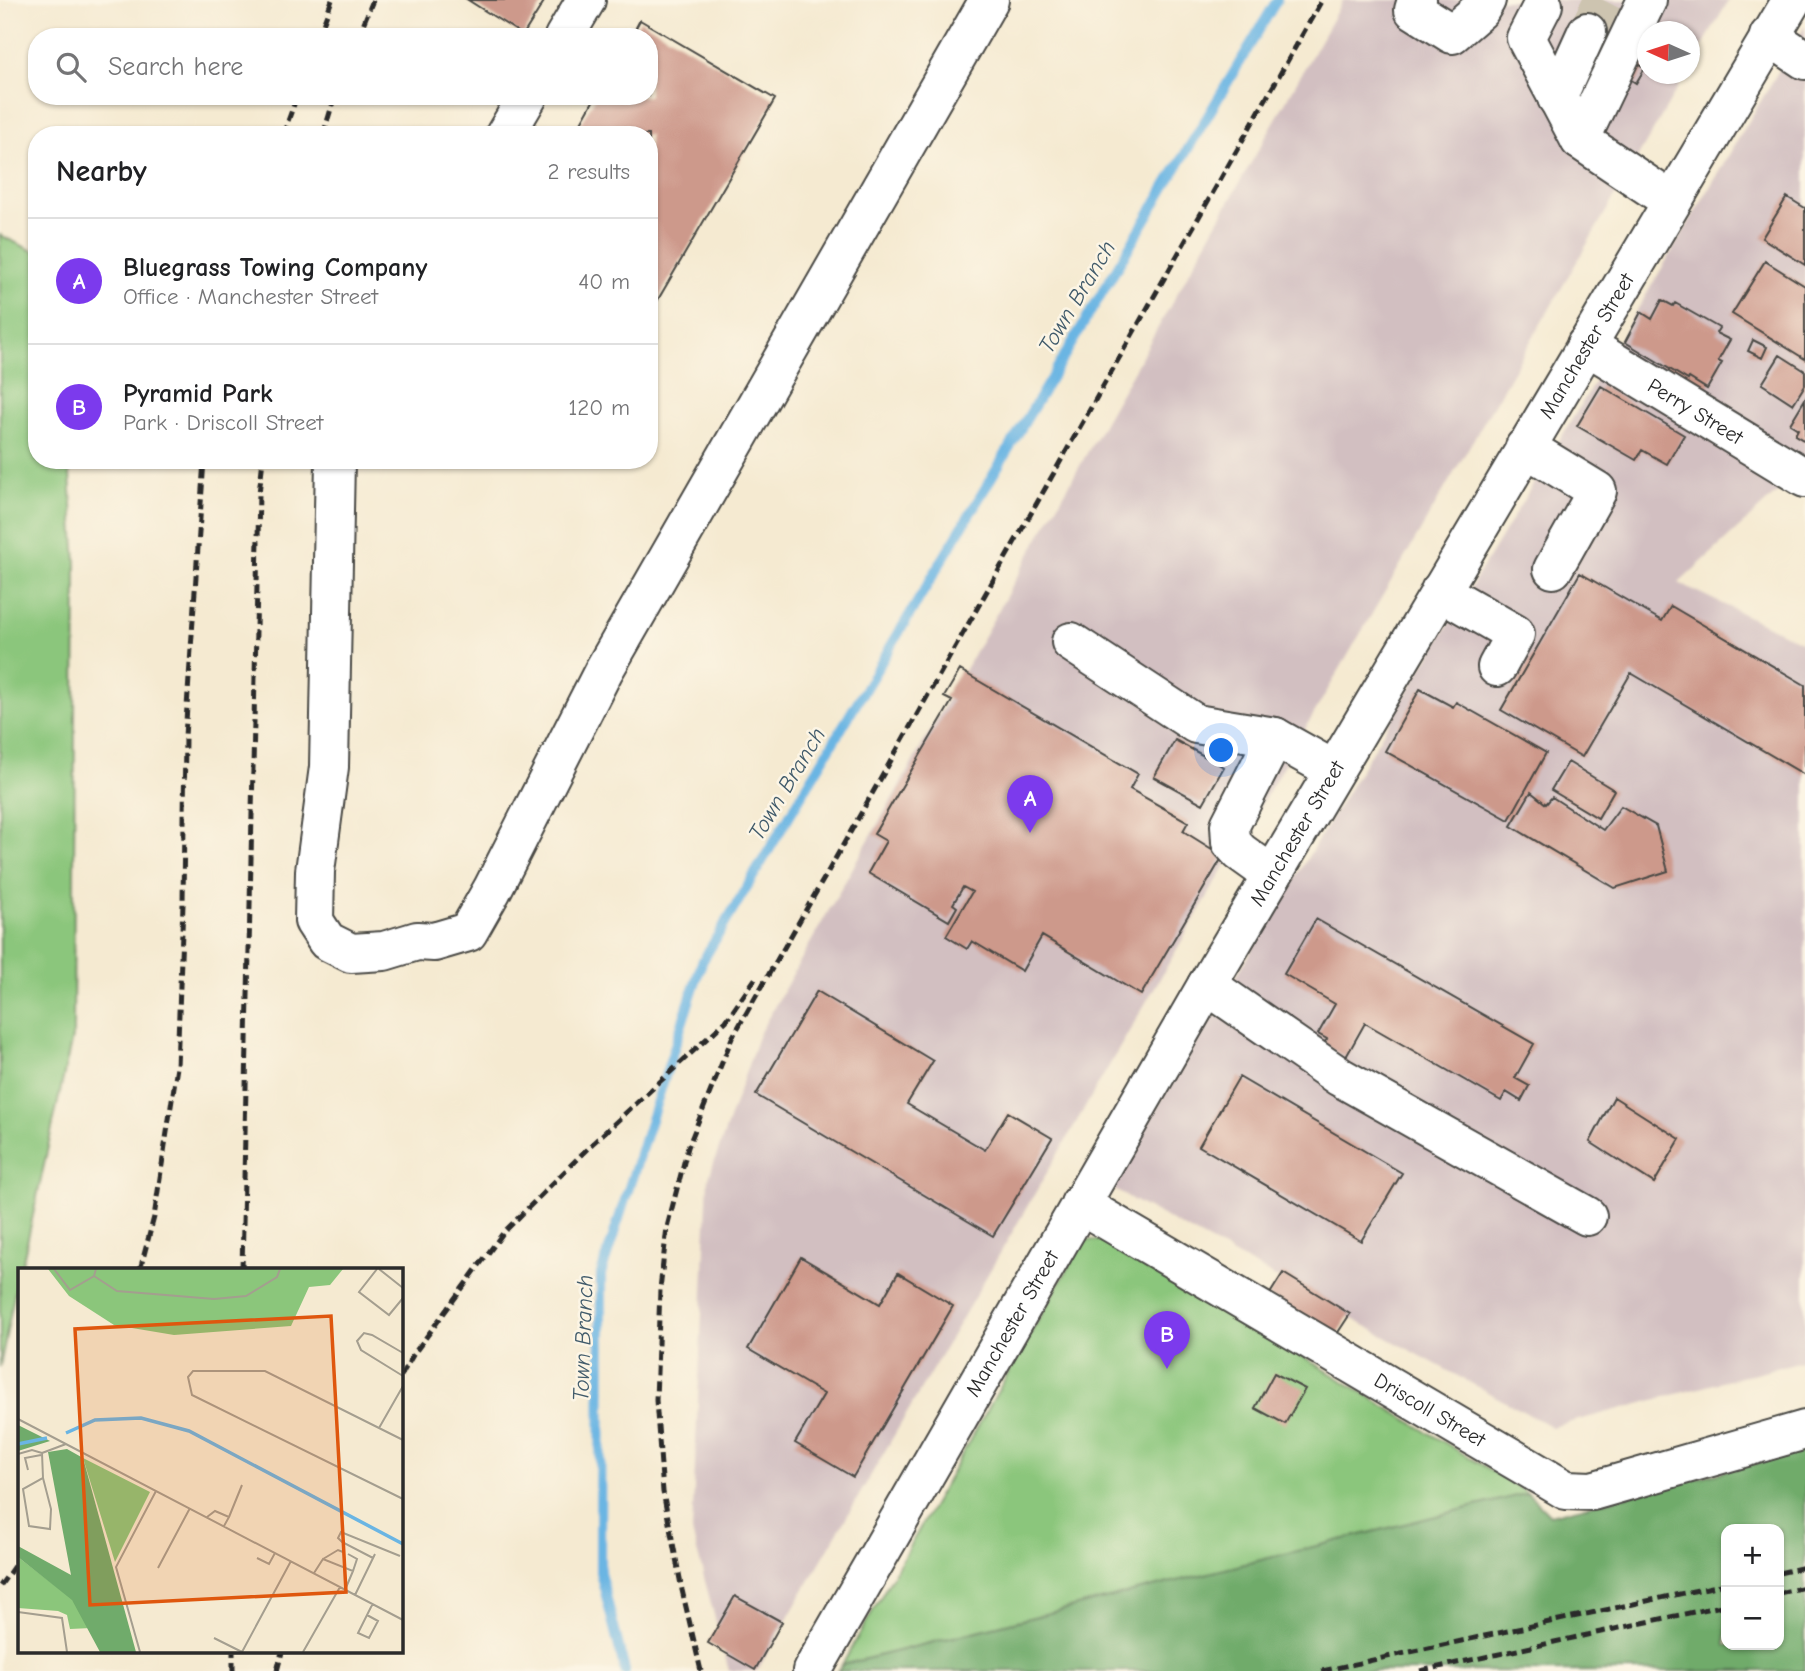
<!DOCTYPE html>
<html lang="en">
<head>
<meta charset="utf-8">
<style>
	body { margin:0; font-family:"Comic Neue",sans-serif; background:#f2f2f2; color:#202124 }
	.controls { position:absolute; right:21px; bottom:21px; display:grid; overflow:hidden; border-radius:14px; box-shadow:0 2px 5px #0004 }
	.controls button { width:63px; height:63px; display:grid; place-items:center; padding:0; border:0; border-bottom:2px solid #e0e0e0; background:#fff; color:#202124; font:35px sans-serif }
	.compass { position:absolute; left:1637px; top:21px; width:63px; height:63px; border-radius:50%; background:#fff; box-shadow:0 2px 5px #0004; rotate:273deg }
	.you { position:absolute; left:1222px; top:751px; width:24px; height:24px; margin:-18px; border:5px solid #fff; border-radius:50%; background:#1a73e8; box-shadow:0 0 0 10px #1a73e833 }
	.badge { display:grid; place-items:center; width:46px; height:46px; border-radius:50%; background:#7c3aed; color:#fff; font-size:23px; font-weight:700 }
	.pin { position:absolute; translate:-50% -58px; filter:drop-shadow(0 2px 4px #0008) }
	.pin::after { content:''; position:absolute; top:37px; width:24px; height:21px; background:inherit; clip-path:polygon(0 0,100% 0,50% 100%) }
	.list { margin:0; padding:0; list-style:none }
	h2 { display:flex; justify-content:space-between; align-items:center; height:91px; margin:0; padding:0 28px; font-size:30px }
	h2 small { font-size:23px; font-weight:400; color:#757577 }
	.list li { display:grid; grid-template-columns:46px 1fr auto; gap:21px; align-items:center; box-sizing:border-box; height:126px; padding:0 28px; border-top:2px solid #e0e0e0 }
	.list b { display:block; font-size:26px; white-space:nowrap }
	.list p { margin:0; font-size:23px; white-space:nowrap; color:#757577 }
	.list em { font-size:23px; font-style:normal; color:#757577 }
	.icon { flex:none; width:38px; height:38px; fill:none; stroke:currentColor; stroke-width:2; stroke-linecap:round; stroke-linejoin:round }
	.map { position:relative; flex:none; width:1805px; height:1671px; overflow:hidden }
	.search { position:absolute; background:#fff; box-shadow:0 2px 5px #0004; left:28px; top:28px; width:630px; height:77px; display:flex; align-items:center; gap:18px; box-sizing:border-box; padding:0 24px; border-radius:28px; color:#757577; font-size:26px }
	.panel { position:absolute; background:#fff; box-shadow:0 2px 5px #0004; left:28px; top:126px; width:630px; height:343px; border-radius:28px }
	.map>svg:first-child { display:block }
</style>
</head>
<body>
<div class="map">
<svg width="1805" height="1671" viewBox="0 0 1805 1671">
	<rect width="100%" height="100%" fill="#fcf5e5"/>
	<filter id="ink" filterUnits="userSpaceOnUse"><feTurbulence type="fractalNoise" baseFrequency=".0143" numOctaves="2"/><feDisplacementMap in="SourceGraphic" scale="14" xChannelSelector="R" yChannelSelector="G"/><feConvolveMatrix kernelMatrix="1 2 1 2 8 2 1 2 1" color-interpolation-filters="sRGB"/></filter>
	<filter id="wash" filterUnits="userSpaceOnUse"><feTurbulence type="fractalNoise" baseFrequency=".00686" numOctaves="4" result="noise"/><feDisplacementMap in="SourceGraphic" scale="28" xChannelSelector="R" yChannelSelector="G"/><feGaussianBlur stdDeviation="1.57" result="paint"/><feColorMatrix in="noise" values="0 0 0 0 0 0 0 0 0 0 0 0 0 0 0 0 0 1.4 0 .05"/><feComposite in="paint" operator="in"/></filter>
	<g filter="url(#wash)">
		<rect width="100%" height="100%" fill="#f5ead1"/>
		<!-- industrial -->
		<path fill="#d2bfc1" d="M 1343,0 L 1729,0 L 1690,68 L 1689,32 L 1647,32 L 1647,74 L 1686,74 L 757,1671 L 729,1671 L 692,1532 L 708,1180 L 759,1034 Z
			M 1805,26 L 1805,467 L 1679,583 L 1805,644 L 1805,1360 L 1552,1427 L 1109,1187 L 1597,378 Z"/>
		<!-- green -->
		<path fill="#8bc67b" stroke="#5b7853" stroke-width="2" d="M 0,235 L 37,253 L 37,460 L 69,460 L 76,563 L 73,1033 L 21,1270 L 19,1270 L 0,1367 Z
			M 1084,1240 L 1108,1241 L 1119,1245 L 1528,1493 L 842,1665 Z"/>
		<!-- forest -->
		<path fill="#70ab6b" stroke="#4e6b4b" stroke-width="2" fill-rule="evenodd" d="M 1805,1451 L 1805,1671 L 838,1671 L 842,1665 L 1528,1493 L 1550,1515 ZM 1726,1529 L 1779,1529 L 1779,1645 L 1726,1645 Z"/>
		<g fill="none" stroke-linecap="round" stroke-linejoin="round">
			<!-- stream -->
			<path stroke="#6ab5e3" stroke-width="10" d="M 625,1671 L 600,1572 L 601,1274 L 702,962 L 1277,0"/>
		</g>
		<g id="blocks">
			<!-- building -->
			<path fill="#cd998b" d="M 468,0 L 545,0 L 523,35 Z
				M 640,20 L 775,99 L 649,315 L 649,135 L 574,135 L 596,96 L 649,96 L 649,37 L 631,37 Z
				M 1631,59 L 1645,68 L 1636,83 L 1622,74 Z
				M 1787,197 L 1805,208 L 1805,265 L 1762,238 Z
				M 1765,261 L 1805,286 L 1805,359 L 1732,314 Z
				M 1662,300 L 1673,306 L 1675,303 L 1719,328 L 1716,333 L 1730,340 L 1718,361 L 1722,363 L 1707,389 L 1689,378 L 1688,380 L 1625,342 L 1641,312 L 1652,319 Z
				M 1753,340 L 1767,347 L 1762,358 L 1748,351 Z
				M 1780,355 L 1805,371 L 1805,385 L 1793,404 L 1762,384 Z
				M 1601,386 L 1684,435 L 1667,464 L 1642,450 L 1636,460 L 1577,426 Z
				M 1805,399 L 1805,441 L 1795,435 L 1798,429 L 1790,424 Z
				M 1580,573 L 1662,621 L 1671,606 L 1805,685 L 1805,775 L 1631,673 L 1582,757 L 1501,710 Z
				M 960,670 L 1138,774 L 1130,789 L 1188,822 L 1183,831 L 1223,856 L 1141,995 L 1042,936 L 1022,971 L 972,941 L 967,949 L 946,936 L 972,892 L 963,887 L 953,904 L 957,907 L 949,921 L 868,873 L 886,841 L 874,834 L 952,701 L 944,697 Z
				M 1420,689 L 1453,707 L 1456,702 L 1546,753 L 1509,820 L 1385,751 Z
				M 1175,740 L 1224,767 L 1203,804 L 1154,777 Z
				M 1568,762 L 1614,790 L 1598,818 L 1551,790 Z
				M 1531,792 L 1546,804 L 1552,797 L 1603,830 L 1621,806 L 1656,826 L 1668,871 L 1615,888 L 1511,826 Z
				M 1316,919 L 1534,1044 L 1515,1078 L 1529,1086 L 1521,1101 L 1506,1092 L 1501,1101 L 1365,1023 L 1346,1057 L 1323,1044 L 1327,1039 L 1318,1034 L 1335,1004 L 1284,974 Z
				M 817,991 L 933,1061 L 907,1104 L 985,1150 L 1008,1112 L 1052,1138 L 993,1236 L 756,1095 Z
				M 1239,1077 L 1402,1173 L 1361,1241 L 1199,1146 Z
				M 1614,1097 L 1680,1139 L 1654,1183 L 1590,1142 Z
				M 801,1257 L 880,1304 L 898,1273 L 953,1306 L 853,1477 L 795,1443 L 824,1394 L 748,1349 Z
				M 1283,1273 L 1350,1314 L 1335,1337 L 1268,1297 Z
				M 1274,1373 L 1305,1389 L 1285,1424 L 1255,1408 Z
				M 735,1596 L 782,1622 L 755,1670 L 708,1643 Z"/>
		</g>
	</g>
	<g filter="url(#ink)">
		<use href="#blocks" fill-opacity="0" stroke="#494844" stroke-width="2"/>
		<g fill="none" stroke-linecap="round" stroke-linejoin="round">
			<!-- minor-tunnel -->
			<path stroke="#cdc4b0" stroke-width="38" stroke-dasharray="38 19" stroke-linecap="butt" d="M 1587,32 L 1603,0"/>
			<!-- minor casing -->
			<g stroke="#494844" stroke-width="42">
				<g id="minor">
					<path d="M 1417,0 L 1414,10 L 1452,34 L 1480,10 L 1486,0"/>
					<path d="M 1647,0 L 1580,140 L 1671,201"/>
					<path d="M 1543,5 L 1526,38 L 1580,140"/>
					<path d="M 1769,36 L 1805,60"/>
					<path d="M 564,37 L 586,0"/>
					<path d="M 1557,98 L 1587,32"/>
					<path d="M 505,135 L 528,96"/>
					<path id="s1" d="M 1586,345 L 1805,478"/>
					<path d="M 1525,447 L 1597,491 L 1553,569"/>
					<path d="M 335,460 L 329,767 L 315,871 L 314,921 L 327,941 L 351,953 L 384,951 L 417,941 L 434,942 L 468,932 L 492,890 L 604,670 L 989,0"/>
					<path d="M 1440,591 L 1515,634 L 1497,667"/>
					<path d="M 1071,642 L 1196,724 L 1275,737"/>
					<path d="M 1272,875 L 1240,852 L 1231,842 L 1230,825 L 1275,737 L 1334,770"/>
					<path d="M 1207,985 L 1340,1077 L 1587,1216"/>
					<path id="s2" d="M 1080,1204 L 1566,1490 L 1592,1491 L 1805,1430"/>
				</g>
			</g>
			<!-- major casing -->
			<g stroke="#494844" stroke-width="42">
				<g id="major">
					<path id="s3" d="M 812,1671 L 1207,985 L 1792,0"/>
				</g>
			</g>
			<!-- minor -->
			<use href="#minor" stroke="#fff" stroke-width="38"/>
			<!-- major -->
			<use href="#major" stroke="#fff" stroke-width="38"/>
			<!-- rail -->
			<path stroke="#2b2b2b" stroke-width="5" stroke-dasharray="10 5" stroke-linecap="butt" d="M 318,37 L 332,0
				M 358,37 L 373,0
				M 283,135 L 297,96
				M 323,135 L 335,96
				M 140,1270 L 154,1217 L 177,1067 L 183,904 L 185,736 L 204,460
				M 242,1270 L 259,493 L 263,460
				M 401,1376 L 413,1355 L 503,1233 L 592,1144 L 726,1021 L 757,976
				M 1779,1573 L 1805,1567
				M 0,1586 L 19,1559
				M 1779,1593 L 1805,1587
				M 233,1671 L 233,1652
				M 277,1671 L 282,1652
				M 701,1671 L 682,1590 L 663,1492 L 656,1400 L 660,1289 L 667,1227 L 688,1147 L 732,1038 L 826,875 L 1322,0
				M 1322,1671 L 1726,1584
				M 1420,1671 L 1726,1605"/>
		</g>
	</g>
	<g text-anchor="middle" dominant-baseline="central" stroke-width="5" stroke-linejoin="round" paint-order="stroke">
		<!-- street labels -->
		<g font-size="21" fill="#2b2b2b" stroke="#fcf5e5">
			<text stroke="none"><textPath href="#s3" startOffset="1535">Manchester Street</textPath></text>
			<text stroke="none"><textPath href="#s1" startOffset="128">Perry Street</textPath></text>
			<text stroke="none"><textPath href="#s3" startOffset="968">Manchester Street</textPath></text>
			<text stroke="none"><textPath href="#s3" startOffset="401">Manchester Street</textPath></text>
			<text stroke="none"><textPath href="#s2" startOffset="406">Driscoll Street</textPath></text>
		</g>
		<!-- water labels -->
		<g font-size="23" font-style="italic" fill="#415b6b" stroke="#fcf5e5">
			<text transform="translate(1077 297) rotate(-59)">Town Branch</text>
			<text transform="translate(787 784) rotate(-59)">Town Branch</text>
			<text transform="translate(583 1338) rotate(-88)">Town Branch</text>
		</g>
	</g>
	<!-- overview -->
	<g transform="translate(18 1268)">
		<rect width="385" height="385" fill="#f5ead1"/>
		<path d="M 30,1 L 325,1 L 312,17 L 291,19 L 273,58 L 156,67 L 96,57 L 51,28 ZM 65,190 L 132,224 L 97,294 ZM 0,289 L 54,331 L 73,360 L 52,361 L 49,347 L 40,343 L 0,340 Z" fill="#8bc67b"/>
		<path d="M 0,157 L 32,173 L 0,183 ZM 49,181 L 65,190 L 118,384 L 82,384 L 54,332 L 0,289 L 0,278 L 53,307 L 30,184 Z" fill="#70ab6b"/>
		<path fill="none" stroke="#6ab5e3" stroke-width="3.5" d="M 48,165 L 77,152 L 123,150 L 171,163 L 385,276M 0,176 L 29,170"/>
		<path fill="none" stroke="#a49e8f" stroke-width="2" d="M 36,1 L 52,22 L 76,8 L 78,1M 359,1 L 341,24 L 371,47 L 385,30M 361,1 L 385,20M 76,8 L 99,23 L 196,31 L 228,28 L 259,9 L 262,1M 385,85 L 354,67 L 346,65 L 339,73 L 343,82 L 385,108M 0,151 L 385,352M 361,160 L 385,118M 385,172 L 247,103 L 175,103 L 170,109 L 174,127 L 385,231M 0,186 L 14,182 L 24,185M 10,202 L 7,190 L 23,187M 25,210 L 33,241 L 32,261 L 11,258 L 5,221 L 25,210 L 24,185 L 48,176M 189,249 L 197,243 L 211,249 L 206,258M 211,249 L 224,217M 330,286 L 339,291 L 335,303M 239,290 L 251,296 L 257,285M 355,290 L 324,274 L 320,270 L 323,264 L 382,288M 305,291 L 320,282 L 325,284M 140,300 L 172,240M 296,305 L 305,291 L 335,303 L 327,322M 337,327 L 357,286M 0,344 L 44,350 L 49,384M 349,347 L 360,353 L 351,370 L 340,365 L 353,339 L 355,336M 196,370 L 224,384M 122,384 L 98,299 L 138,223M 224,384 L 273,293M 285,384 L 322,319"/>
		<path fill="#df570e" fill-opacity="0.15" stroke="#df570e" stroke-width="3.5" d="M 313,48 L 328,324 L 72,337 L 57,61 Z"/>
		<rect width="385" height="385" fill="none" stroke="#2b2b2b" stroke-width="3.5"/>
	</g>
</svg>
<div class="controls">
<button>+</button>
<button>−</button>
</div>
<svg class="compass" viewBox="-18 -18 36 36"><path d="M0-13l5 13h-10z" fill="#e53935"/><path d="M0 13l5-13h-10z" fill="#757577"/></svg>
<div class="you"></div>
<div class="pin badge" style="left:1030px;top:833px">A</div>
<div class="pin badge" style="left:1167px;top:1369px">B</div>
<div class="search"><svg class="icon" aria-label="search" viewBox="0 0 24 24"><circle cx="10" cy="10" r="6"/><path d="M15 15l6 6"/></svg>Search here</div>
<section class="panel">
<h2>Nearby<small>2 results</small></h2>
<ul class="list">
<li><span class="badge">A</span><div><b>Bluegrass Towing Company</b><p>Office · Manchester Street</p></div><em>40 m</em></li>
<li><span class="badge">B</span><div><b>Pyramid Park</b><p>Park · Driscoll Street</p></div><em>120 m</em></li>
</ul>
</section>
</div>
</body>
</html>
